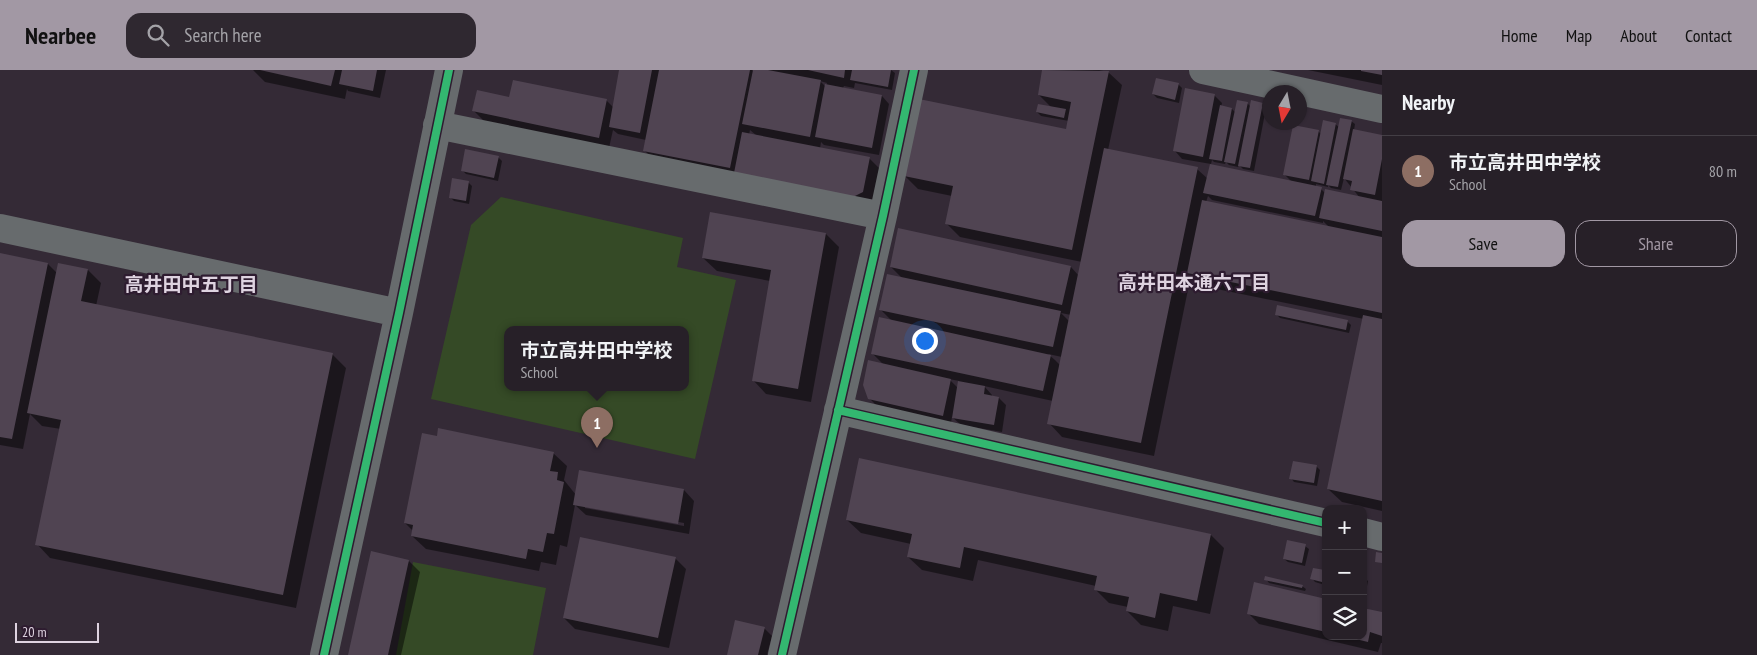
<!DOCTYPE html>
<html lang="en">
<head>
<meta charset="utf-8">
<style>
	body { margin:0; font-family:"PT Sans Narrow","Noto Sans JP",sans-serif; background:#2f2830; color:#f1f3f6 }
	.controls { position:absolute; right:15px; bottom:15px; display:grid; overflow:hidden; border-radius:10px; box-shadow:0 1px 4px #0004 }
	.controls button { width:45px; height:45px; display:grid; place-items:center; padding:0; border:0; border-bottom:1px solid #433e45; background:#272028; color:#f1f3f6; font:25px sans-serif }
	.compass { position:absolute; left:1262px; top:15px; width:45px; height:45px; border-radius:50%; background:#272028; box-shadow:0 1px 4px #0004; rotate:190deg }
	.scale { position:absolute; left:15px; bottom:12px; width:84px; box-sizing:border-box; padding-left:5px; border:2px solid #ded3e0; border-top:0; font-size:14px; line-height:18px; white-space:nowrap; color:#ded3e0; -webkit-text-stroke:4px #2e1c30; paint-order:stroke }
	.you { position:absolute; left:924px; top:270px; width:18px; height:18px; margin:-12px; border:4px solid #fff; border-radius:50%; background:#1a73e8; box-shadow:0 0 0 8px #1a73e833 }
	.badge { display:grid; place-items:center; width:32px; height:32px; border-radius:50%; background:#a298a4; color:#fff; font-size:16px; font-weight:700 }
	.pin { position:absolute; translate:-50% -41px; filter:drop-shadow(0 1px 2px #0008) }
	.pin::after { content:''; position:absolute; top:26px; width:18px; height:15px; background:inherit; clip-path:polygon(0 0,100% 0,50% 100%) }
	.popup { position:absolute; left:504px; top:256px; width:185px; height:65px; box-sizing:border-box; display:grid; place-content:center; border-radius:10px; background:#272028; filter:drop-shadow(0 1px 4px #0005); font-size:16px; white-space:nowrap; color:#a4a3a8 }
	.popup b { font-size:19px; color:#f1f3f6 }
	.popup::after { content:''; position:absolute; left:50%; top:100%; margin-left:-10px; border:10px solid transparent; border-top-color:#272028 }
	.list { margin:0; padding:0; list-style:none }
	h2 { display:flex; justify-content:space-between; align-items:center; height:65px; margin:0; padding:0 20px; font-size:21px }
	h2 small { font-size:16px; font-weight:400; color:#a4a3a8 }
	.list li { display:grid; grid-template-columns:32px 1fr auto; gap:15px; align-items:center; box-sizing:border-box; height:70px; padding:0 20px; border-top:1px solid #433e45 }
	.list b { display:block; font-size:19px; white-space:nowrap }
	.list p { margin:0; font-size:16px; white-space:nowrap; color:#a4a3a8 }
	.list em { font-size:16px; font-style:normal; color:#a4a3a8 }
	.actions { display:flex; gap:10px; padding:15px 20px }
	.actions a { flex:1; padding:11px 0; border:1px solid #a298a4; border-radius:15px; text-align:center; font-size:18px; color:#a298a4 }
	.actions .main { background:#a298a4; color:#111 }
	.icon { flex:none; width:28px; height:28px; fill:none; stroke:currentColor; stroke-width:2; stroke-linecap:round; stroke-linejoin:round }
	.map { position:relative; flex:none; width:1382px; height:585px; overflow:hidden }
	header { display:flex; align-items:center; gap:30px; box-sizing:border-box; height:70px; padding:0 25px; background:#a298a4; color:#111 }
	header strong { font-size:24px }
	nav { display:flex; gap:28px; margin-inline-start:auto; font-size:18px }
	.search { width:350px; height:45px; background:#2f2830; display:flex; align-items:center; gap:12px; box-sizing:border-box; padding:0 18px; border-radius:15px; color:#a4a3a8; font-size:19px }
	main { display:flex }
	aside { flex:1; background:#272028 }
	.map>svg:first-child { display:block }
</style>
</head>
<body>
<header>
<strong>Nearbee</strong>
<div class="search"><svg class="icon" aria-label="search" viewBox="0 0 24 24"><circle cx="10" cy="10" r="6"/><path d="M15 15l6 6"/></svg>Search here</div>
<nav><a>Home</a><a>Map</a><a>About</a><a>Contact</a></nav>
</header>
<main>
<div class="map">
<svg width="1382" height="585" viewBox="0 0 1382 585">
	<rect width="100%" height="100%" fill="#342a36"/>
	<!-- green -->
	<path fill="#354a26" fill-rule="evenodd" d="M 501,127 L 683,168 L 677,197 L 736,210 L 695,389 L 431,329 L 471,155 ZM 508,259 L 686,259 L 686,317 L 508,317 Z
		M 413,492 L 546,518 L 533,585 L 396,585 Z"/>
	<!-- shadow -->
	<path fill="#0007" fill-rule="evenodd" d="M 253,0 L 386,0 L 380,28 L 348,21 L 347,19 L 345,29 L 265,12 Z
		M 621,0 L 752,0 L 754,2 L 754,0 L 891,0 L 895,3 L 892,20 L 855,13 L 854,18 L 844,16 L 843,18 L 882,26 L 889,34 L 879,85 L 824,75 L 821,72 L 820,79 L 869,88 L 880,99 L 873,133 L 655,91 L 644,80 L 646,70 L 618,64 L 613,60 L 609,78 L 485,52 L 474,41 L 510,28 L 606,30 L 614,38 ZM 820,11 L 827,13 L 826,17 ZM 750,60 L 757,66 L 749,65 Z
		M 1044,0 L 1099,0 L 1108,2 L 1122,15 L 1108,80 L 1197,99 L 1208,109 L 1293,113 L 1284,104 L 1318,61 L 1322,65 L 1335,54 L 1339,57 L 1351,51 L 1355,54 L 1354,60 L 1382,66 L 1382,441 L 1342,432 L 1328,419 L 1364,249 L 1202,216 L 1191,205 L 1154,386 L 1062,367 L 1049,353 L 1053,331 L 984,316 L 992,325 L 992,327 L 999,328 L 1006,335 L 1002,362 L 961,355 L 952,347 L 951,353 L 877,336 L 869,328 L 884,295 L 872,283 L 893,252 L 881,240 L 903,209 L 891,197 L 1071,197 L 1079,206 L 1082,192 L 960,167 L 947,154 L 952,126 L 918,119 L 905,106 L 1067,60 L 1069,51 L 1041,46 L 1037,42 L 1052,38 L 1039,25 ZM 1344,108 L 1360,128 L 1325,123 L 1321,119 L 1316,118 L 1316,114 L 1328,117 L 1328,115 L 1331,118 L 1341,120 ZM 1208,126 L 1212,130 L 1323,153 L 1323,151 L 1330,158 L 1206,132 ZM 1061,243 L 1071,245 L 1070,252 ZM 1048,284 L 1062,287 L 1061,296 L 1055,290 ZM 949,309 L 959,311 L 958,318 Z
		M 1308,0 L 1382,0 L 1382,15 Z
		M 1178,14 L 1182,18 L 1179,33 L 1157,28 L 1153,24 Z
		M 1214,25 L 1222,33 L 1221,37 L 1232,39 L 1236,43 L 1238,32 L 1248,34 L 1251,37 L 1263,34 L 1266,38 L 1254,101 L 1243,99 L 1239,95 L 1238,97 L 1229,95 L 1226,92 L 1225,94 L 1214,92 L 1212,90 L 1211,94 L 1182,89 L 1175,81 Z
		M 498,87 L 502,91 L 498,111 L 466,104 L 462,100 Z
		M 453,110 L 469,113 L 472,116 L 469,134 L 454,131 L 450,127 Z
		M 826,164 L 839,177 L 811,332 L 766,324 L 753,310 L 770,211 L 717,201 L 703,188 Z
		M 0,184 L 48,194 L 57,203 L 88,200 L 101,213 L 96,236 L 332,284 L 346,298 L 296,538 L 50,488 L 37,474 L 61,359 L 42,356 L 30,344 L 23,379 L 0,375 Z
		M 1276,244 L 1347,251 L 1351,255 L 1349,263 L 1280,248 Z
		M 553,383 L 567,396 L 564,410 L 576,425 L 684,420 L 694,431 L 689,464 L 586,445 L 575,435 L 567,477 L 560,475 L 556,495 L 541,492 L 539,501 L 426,479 L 412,466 L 413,461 L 405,453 ZM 585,436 L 684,453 L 684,456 L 585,438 Z
		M 1316,396 L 1320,400 L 1317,416 L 1294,412 L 1291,408 Z
		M 847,450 L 1211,465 L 1224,478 L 1210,544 L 1173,536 L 1168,561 L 1141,555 L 1127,541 L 1128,537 L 1109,533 L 1096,520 L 1096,516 L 978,490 L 973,511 L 922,500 L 908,487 L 911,474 L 861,463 Z
		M 1305,476 L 1309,479 L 1305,496 L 1288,492 L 1284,489 Z
		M 675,488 L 686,499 L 669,578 L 575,559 L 564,548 Z
		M 409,491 L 420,502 L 401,585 L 349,585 Z
		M 1324,501 L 1326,503 L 1325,515 L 1315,512 L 1312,508 Z
		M 1363,507 L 1368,511 L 1365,526 L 1363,525 Z
		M 1266,509 L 1302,516 L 1306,519 L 1305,521 L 1269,513 Z
		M 1326,530 L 1326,566 L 1363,566 L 1382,543 L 1382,573 L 1381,573 L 1378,582 L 1259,554 L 1248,543 Z
		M 764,558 L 772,566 L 767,585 L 729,585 Z"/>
	<!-- building -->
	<path fill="#504452" d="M 260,0 L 335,0 L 331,16 Z
		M 342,0 L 377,0 L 373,21 L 339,14 Z
		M 619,0 L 652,0 L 640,63 L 609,57 Z
		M 659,0 L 750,0 L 730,98 L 643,81 Z
		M 753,0 L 768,0 L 821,10 L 810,67 L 742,54 Z
		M 808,0 L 845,0 L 844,8 Z
		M 852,0 L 891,0 L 888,17 L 850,10 Z
		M 1042,0 L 1109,1 L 1072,180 L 945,154 L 953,116 L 904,106 L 919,29 L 1066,59 L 1071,32 L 1038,25 Z
		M 1361,0 L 1382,0 L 1382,5 L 1361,1 Z
		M 1156,8 L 1179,13 L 1175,30 L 1152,24 Z
		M 513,10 L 607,29 L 599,68 L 472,41 L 477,20 L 509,27 Z
		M 825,14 L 882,25 L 872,78 L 815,67 Z
		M 1185,18 L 1215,24 L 1203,87 L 1173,81 Z
		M 1237,30 L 1248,32 L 1235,94 L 1224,92 Z
		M 1251,30 L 1263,33 L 1250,98 L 1238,96 Z
		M 1038,34 L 1066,39 L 1064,48 L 1036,42 Z
		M 1220,35 L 1232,38 L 1222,91 L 1209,89 Z
		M 1340,48 L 1352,50 L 1338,117 L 1326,115 Z
		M 1323,50 L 1336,53 L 1324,114 L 1311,111 Z
		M 1293,55 L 1319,60 L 1309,110 L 1283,105 Z
		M 1353,59 L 1382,65 L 1382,89 L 1375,125 L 1350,120 L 1352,111 L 1343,109 Z
		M 742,62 L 870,87 L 863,122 L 853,127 L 734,103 Z
		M 1104,78 L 1198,97 L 1141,373 L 1047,354 Z
		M 465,79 L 499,86 L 494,108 L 461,101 Z
		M 1210,94 L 1322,117 L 1315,146 L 1203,123 Z
		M 452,108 L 469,111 L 466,131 L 449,128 Z
		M 1325,119 L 1382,131 L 1382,161 L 1319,148 Z
		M 1202,130 L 1382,167 L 1382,243 L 1187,203 Z
		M 710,142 L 826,163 L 798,319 L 752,311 L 771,200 L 702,188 Z
		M 898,158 L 1071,196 L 1062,235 L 890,197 Z
		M 0,183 L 48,193 L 12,369 L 0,367 Z
		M 58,193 L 88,199 L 81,231 L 333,283 L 283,525 L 35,475 L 61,350 L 27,343 Z
		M 887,204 L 1061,241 L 1053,277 L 879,240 Z
		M 1277,235 L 1348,250 L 1346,260 L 1275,245 Z
		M 1363,245 L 1382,249 L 1382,431 L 1327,419 Z
		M 879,247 L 1051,285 L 1043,321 L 871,284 Z
		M 868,290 L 951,309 L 943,346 L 868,329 L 863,315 Z
		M 958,311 L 985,316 L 984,324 L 999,327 L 994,355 L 952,348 Z
		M 438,358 L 554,382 L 550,401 L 558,402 L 557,410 L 564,412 L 554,464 L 547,463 L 543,482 L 528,479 L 526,489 L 411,466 L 413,455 L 404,453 L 422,363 L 437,366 Z
		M 859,388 L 1211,464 L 1197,531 L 1160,523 L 1155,548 L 1126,541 L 1129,527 L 1094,520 L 1097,506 L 964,477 L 960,498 L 907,487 L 912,464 L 846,450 Z
		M 1293,391 L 1317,395 L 1314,413 L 1289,409 Z
		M 579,400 L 684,419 L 678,454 L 573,435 Z
		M 580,467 L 676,487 L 658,568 L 563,548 Z
		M 1287,470 L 1306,474 L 1302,493 L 1283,489 Z
		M 371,481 L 409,490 L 388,585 L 348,585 Z
		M 1376,482 L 1382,483 L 1382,493 L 1375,492 Z
		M 1313,498 L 1325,500 L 1322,512 L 1310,509 Z
		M 1265,506 L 1303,515 L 1302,518 L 1264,510 Z
		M 1254,512 L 1326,529 L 1326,562 L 1247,544 Z
		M 1363,538 L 1382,542 L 1382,566 L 1370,562 L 1368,572 L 1347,567 L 1363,566 Z
		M 735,550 L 765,557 L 758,585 L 727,585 Z"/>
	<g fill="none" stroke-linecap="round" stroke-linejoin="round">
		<!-- minor -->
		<path stroke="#676b6d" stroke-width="28" d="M 1203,0 L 1382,39
			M 437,55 L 883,146
			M 0,158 L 399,243
			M 838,340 L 1326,453
			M 1363,462 L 1382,467
			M 324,585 L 399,243 L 449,0
			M 782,585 L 883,146 L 914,0"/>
		<!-- cycleway casing -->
		<g stroke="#2e1c30" stroke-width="11">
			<path id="cycleway" d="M 838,340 L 1326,453
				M 324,585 L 399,243 L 449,0
				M 782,585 L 883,146 L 914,0"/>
		</g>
		<!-- cycleway -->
		<use href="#cycleway" stroke="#33b770" stroke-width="8"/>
	</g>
	<g text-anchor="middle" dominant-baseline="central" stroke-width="4.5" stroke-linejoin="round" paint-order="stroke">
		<!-- neighbourhood labels -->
		<g font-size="19" font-weight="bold" fill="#ded3e0" stroke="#2e1c30">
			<text x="1194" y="212">高井田本通六丁目</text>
			<text x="191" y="214">高井田中五丁目</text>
		</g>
	</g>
</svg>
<div class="controls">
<button>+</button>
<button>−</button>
<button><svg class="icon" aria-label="layers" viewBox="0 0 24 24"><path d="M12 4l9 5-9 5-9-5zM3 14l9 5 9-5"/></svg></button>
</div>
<svg class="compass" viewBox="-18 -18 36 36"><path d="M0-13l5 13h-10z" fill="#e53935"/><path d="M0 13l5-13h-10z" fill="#a4a3a8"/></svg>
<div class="scale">20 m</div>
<div class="you"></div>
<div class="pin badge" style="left:597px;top:378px;background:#8d6e63">1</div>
<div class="popup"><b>市立高井田中学校</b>School</div>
</div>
<aside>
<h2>Nearby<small></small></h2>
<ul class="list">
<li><span class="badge" style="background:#8d6e63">1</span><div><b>市立高井田中学校</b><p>School</p></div><em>80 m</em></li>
</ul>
<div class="actions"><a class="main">Save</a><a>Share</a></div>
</aside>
</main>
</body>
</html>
